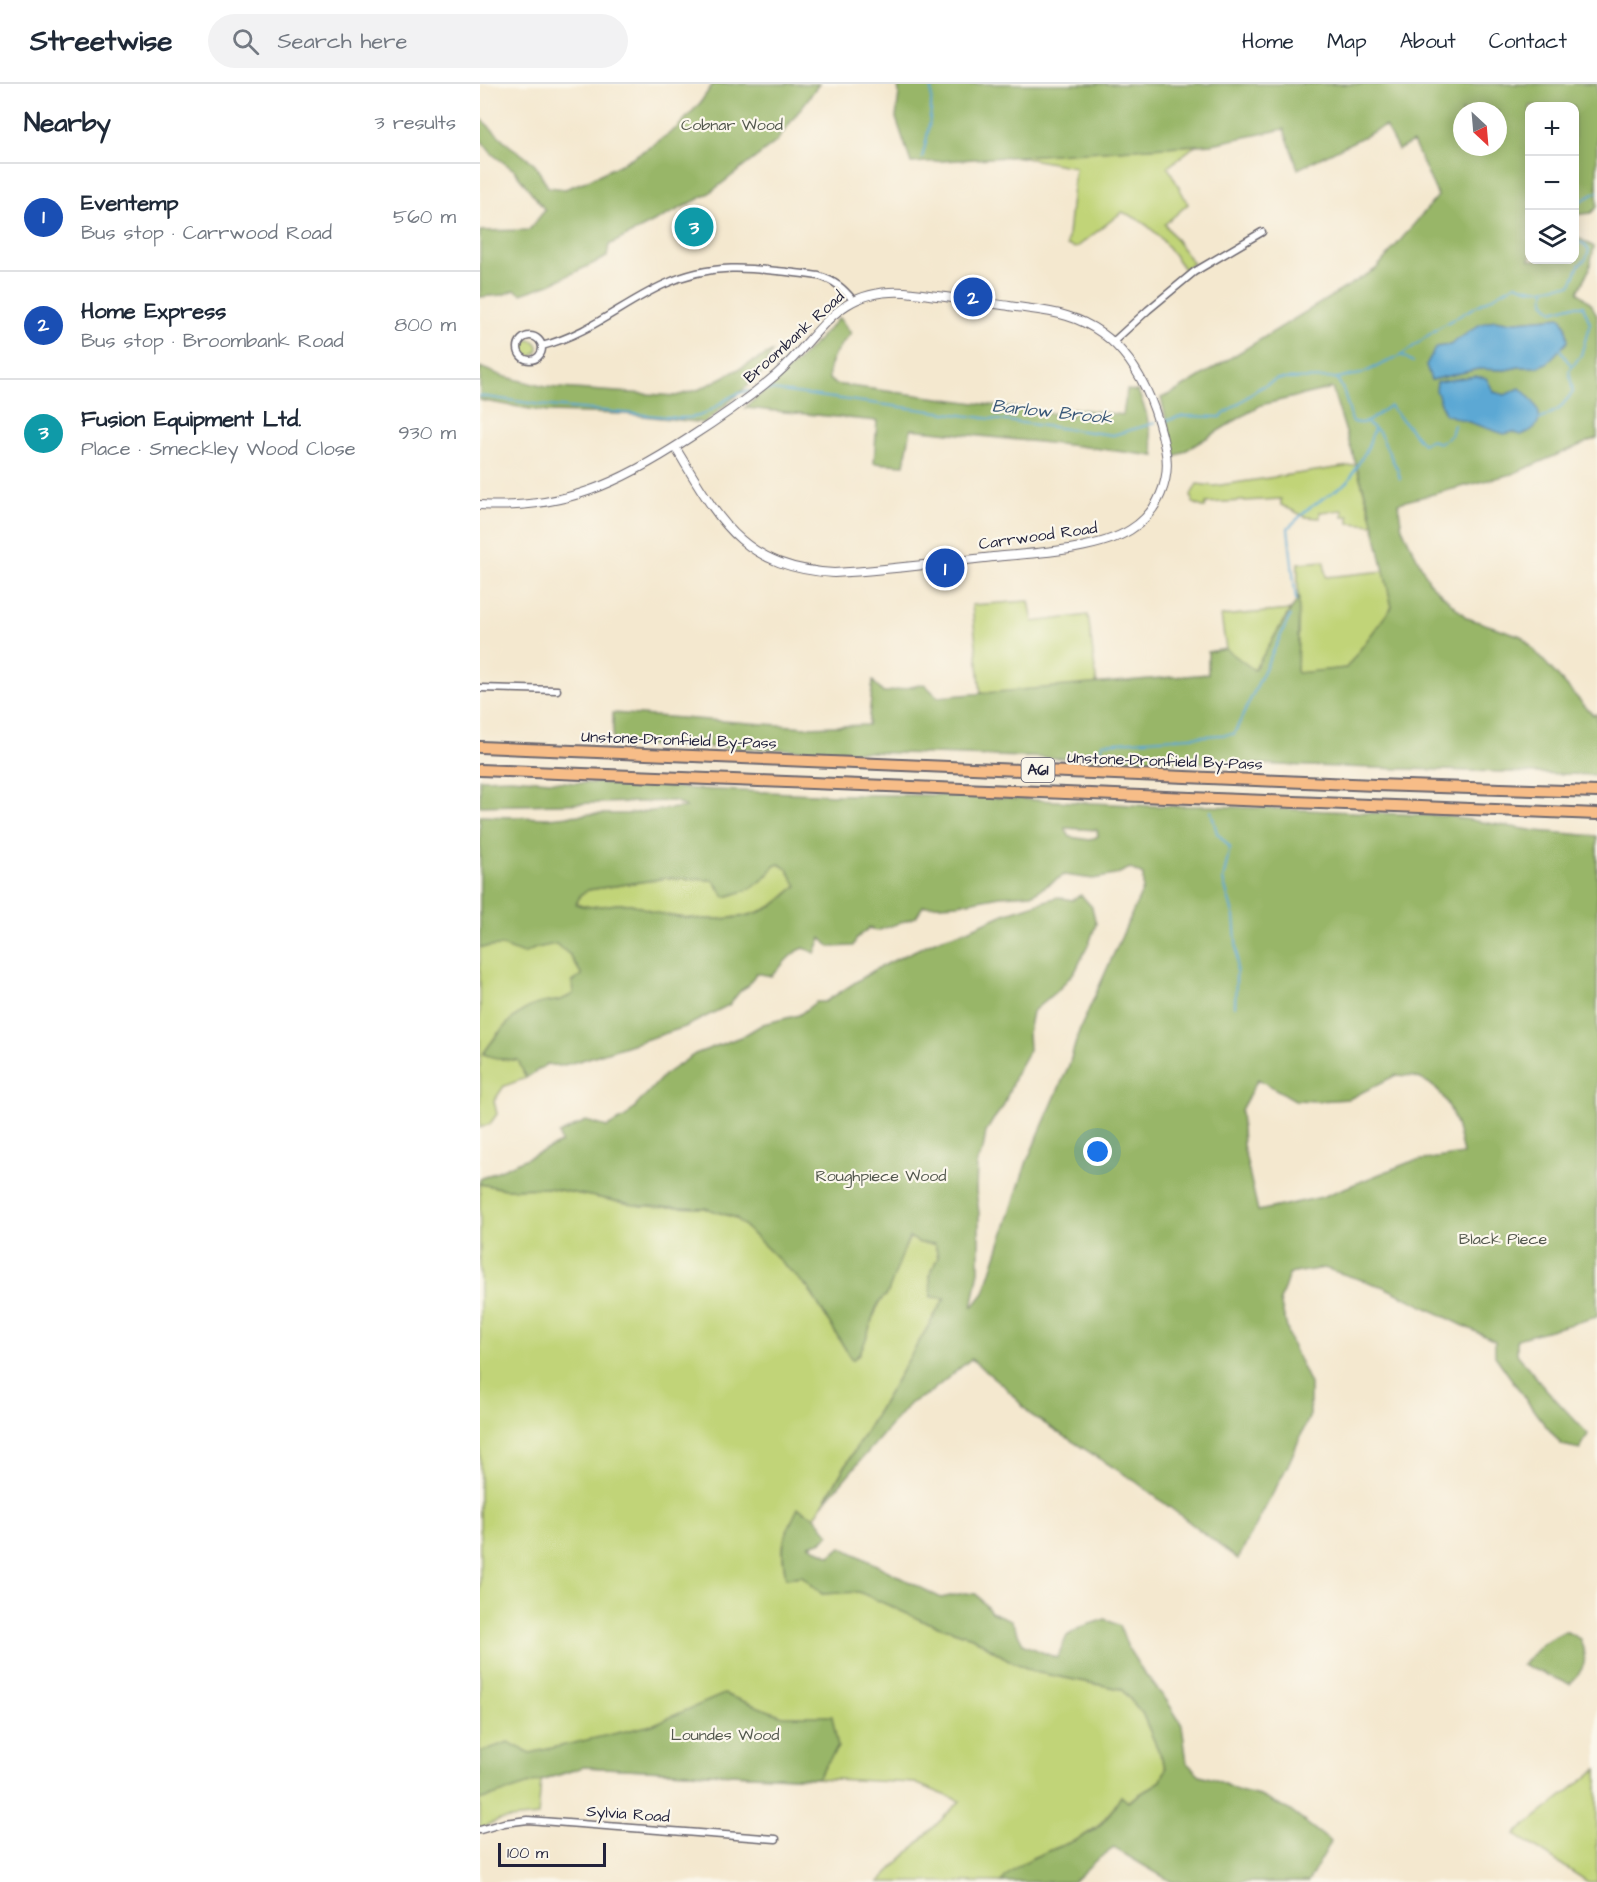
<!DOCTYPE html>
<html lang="en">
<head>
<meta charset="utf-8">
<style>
	body { margin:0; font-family:"Architects Daughter",sans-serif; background:#f2f2f3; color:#1f2937 }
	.controls { position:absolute; right:18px; top:18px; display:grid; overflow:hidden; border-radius:12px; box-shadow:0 3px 15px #0003 }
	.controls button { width:54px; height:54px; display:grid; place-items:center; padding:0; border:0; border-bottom:2px solid #e0e1e3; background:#fff; color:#1f2937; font:30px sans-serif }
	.compass { position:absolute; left:973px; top:18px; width:54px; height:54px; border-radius:50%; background:#fff; box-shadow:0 3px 15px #0003; rotate:154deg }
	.scale { position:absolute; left:18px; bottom:15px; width:108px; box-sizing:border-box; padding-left:6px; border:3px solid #22223b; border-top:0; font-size:16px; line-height:21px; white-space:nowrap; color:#22223b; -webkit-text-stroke:4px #fbf7ec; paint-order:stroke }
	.you { position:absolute; left:618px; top:1068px; width:21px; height:21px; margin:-15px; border:4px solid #fff; border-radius:50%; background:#1a73e8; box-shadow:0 0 0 9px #1a73e833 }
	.badge { display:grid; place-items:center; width:39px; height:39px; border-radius:50%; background:#1f6fb2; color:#fff; font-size:20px; font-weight:700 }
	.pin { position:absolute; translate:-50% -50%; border:3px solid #fff; box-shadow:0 2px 6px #0006 }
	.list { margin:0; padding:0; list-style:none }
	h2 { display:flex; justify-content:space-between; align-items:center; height:78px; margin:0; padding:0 24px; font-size:26px }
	h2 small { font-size:20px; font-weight:400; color:#747a83 }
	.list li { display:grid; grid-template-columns:39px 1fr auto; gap:18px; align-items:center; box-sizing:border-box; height:108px; padding:0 24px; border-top:2px solid #e0e1e3 }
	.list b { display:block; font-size:22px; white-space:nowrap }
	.list p { margin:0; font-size:20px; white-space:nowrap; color:#747a83 }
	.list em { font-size:20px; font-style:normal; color:#747a83 }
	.icon { flex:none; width:33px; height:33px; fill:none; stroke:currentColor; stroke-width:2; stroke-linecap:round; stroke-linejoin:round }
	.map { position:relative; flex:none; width:1117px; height:1798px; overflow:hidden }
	header { display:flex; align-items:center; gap:36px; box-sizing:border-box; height:84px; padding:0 30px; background:#fff; border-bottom:2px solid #e0e1e3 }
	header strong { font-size:28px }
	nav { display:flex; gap:33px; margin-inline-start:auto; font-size:21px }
	.search { width:420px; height:54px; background:#f2f2f3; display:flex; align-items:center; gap:15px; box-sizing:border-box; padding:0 21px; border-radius:33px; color:#747a83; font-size:22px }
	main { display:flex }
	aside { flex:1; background:#fff }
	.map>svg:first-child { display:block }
</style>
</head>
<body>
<header>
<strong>Streetwise</strong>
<div class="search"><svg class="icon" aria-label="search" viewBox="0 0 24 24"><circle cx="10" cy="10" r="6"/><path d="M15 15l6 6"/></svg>Search here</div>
<nav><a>Home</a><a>Map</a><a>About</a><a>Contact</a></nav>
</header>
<main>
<aside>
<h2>Nearby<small>3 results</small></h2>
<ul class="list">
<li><span class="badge" style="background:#1a4fb4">1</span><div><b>Eventemp</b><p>Bus stop · Carrwood Road</p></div><em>560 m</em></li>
<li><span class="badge" style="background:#1a4fb4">2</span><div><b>Home Express</b><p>Bus stop · Broombank Road</p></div><em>800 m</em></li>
<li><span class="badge" style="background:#0f9aa8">3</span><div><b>Fusion Equipment Ltd.</b><p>Place · Smeckley Wood Close</p></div><em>930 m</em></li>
</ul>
</aside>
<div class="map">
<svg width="1117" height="1798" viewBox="0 0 1117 1798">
	<rect width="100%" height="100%" fill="#fbf7ec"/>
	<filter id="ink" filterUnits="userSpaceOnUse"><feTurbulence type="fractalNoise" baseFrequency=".0167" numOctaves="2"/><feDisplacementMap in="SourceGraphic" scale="12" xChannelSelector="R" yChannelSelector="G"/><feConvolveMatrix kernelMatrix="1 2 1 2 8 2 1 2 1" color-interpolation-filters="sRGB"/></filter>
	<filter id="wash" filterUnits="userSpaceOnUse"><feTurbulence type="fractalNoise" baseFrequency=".008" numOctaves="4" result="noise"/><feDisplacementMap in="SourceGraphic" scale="24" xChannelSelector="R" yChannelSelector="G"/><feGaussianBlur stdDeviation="1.35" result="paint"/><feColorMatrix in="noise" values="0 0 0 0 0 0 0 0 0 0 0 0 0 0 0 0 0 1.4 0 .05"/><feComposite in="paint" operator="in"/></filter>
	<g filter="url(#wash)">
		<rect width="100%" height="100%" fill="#f4e8cf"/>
		<!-- green -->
		<path fill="#c1d478" stroke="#727b5a" stroke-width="1.5" d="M 716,61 L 688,83 L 708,120 L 685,140 L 713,179 L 704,185 C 685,159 673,139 642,128 L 596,164 L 587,161 L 595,83 L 534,72 Z
			M42 264a8 8 0 1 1 16 0a8 8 0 1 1-16 0Z
			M 876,381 L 894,441 L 869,439 L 869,432 L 863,432 L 863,426 L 840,428 L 840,434 L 826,433 L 801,421 L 801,415 L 726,419 L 725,424 L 713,419 L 711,411 L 717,400 L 734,402 Z
			M 844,477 L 846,493 L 904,487 L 912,523 L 867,584 L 817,590 L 818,479 Z
			M 549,517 L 553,538 L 608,531 L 617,601 L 501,610 L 492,521 Z
			M 810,526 L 774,587 L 746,565 L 741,532 Z
			M 299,780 L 307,785 L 317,801 C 309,808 301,816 292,822 C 264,839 213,837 182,830 C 171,828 161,822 151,820 C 132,818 114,827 96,820 L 101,810 L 108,806 L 187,794 L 233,796 L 287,793 L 294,782 Z
			M 76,859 L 90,871 L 102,891 L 94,910 L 81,917 L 60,920 L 18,949 L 4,969 L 19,975 L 39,976 L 46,994 L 24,1002 L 14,1017 L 17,1030 L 10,1040 L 0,1044 L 0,863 L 23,862 L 43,869 L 56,864 Z
			M 0,1100 L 25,1105 L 69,1104 L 161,1122 L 225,1124 L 256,1134 L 329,1205 L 372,1276 L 379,1271 L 397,1224 L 430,1153 L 440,1159 L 455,1160 L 458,1173 L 450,1191 L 452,1213 L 465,1214 L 335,1433 L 318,1425 C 303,1454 299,1461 306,1494 L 322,1492 L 342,1510 L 379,1507 L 443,1537 L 492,1553 L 527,1575 L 555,1588 L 641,1605 L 662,1629 L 686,1684 L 681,1697 L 647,1718 L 641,1712 L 635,1722 L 618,1742 L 600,1754 L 552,1774 L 521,1798 L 399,1798 L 480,1717 L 435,1699 L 103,1683 L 61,1697 L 58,1732 L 20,1736 L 0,1744 Z
			M 1117,1685 L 1117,1798 L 1108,1798 L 1035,1750 Z"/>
		<!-- forest -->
		<path fill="#98b668" stroke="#5d6c52" stroke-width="1.5" fill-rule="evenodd" d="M 233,0 L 339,0 L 296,58 L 228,110 L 129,161 L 127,173 L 70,200 L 41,210 L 35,206 L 22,211 L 0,213 L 0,147 L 49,146 L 65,126 L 34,86 L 12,70 L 0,55 L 0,34 L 30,62 L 54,79 L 68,103 L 85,105 L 106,97 L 141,80 L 170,63 L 198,43 L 220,19 Z
			M 418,0 L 1117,0 L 1117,123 L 1111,129 L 1095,131 L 1094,22 L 1050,22 L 1050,176 L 1094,176 L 1095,152 L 1114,163 L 1109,186 L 1098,208 L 1111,220 L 1117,231 L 1117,354 L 1032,390 L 918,419 L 922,444 L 950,499 L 987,534 L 1041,552 L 1113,631 L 1117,630 L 1117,691 L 133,660 L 133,629 L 326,643 L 388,641 L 393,597 L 403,609 L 444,600 L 458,613 L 728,590 L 728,568 L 746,565 L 774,586 L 819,513 L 817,589 L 866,584 L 912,523 L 890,425 L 852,304 L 781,321 L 695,373 L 681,314 L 698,306 L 896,185 L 958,112 L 933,58 L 918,66 L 905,42 L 818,85 L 804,45 L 732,60 L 431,79 L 416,34 L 419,9 ZM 982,27 L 1018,27 L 1018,63 L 982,63 ZM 1081,233 L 1086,243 L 1048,283 L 1039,283 L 1025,286 L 998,285 L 951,296 L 956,263 L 970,261 L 1014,236 L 1027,238 ZM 1006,294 L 1013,308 L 1025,311 L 1001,342 L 965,330 L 959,316 Z
			M 359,234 L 371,249 C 359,263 347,275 349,295 L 355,300 L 592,332 L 592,324 L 643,331 L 647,306 L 658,307 L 666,328 L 675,372 L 598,362 L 431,345 L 424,381 L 394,379 L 397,337 L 265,324 L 319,276 Z
			M 292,268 L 281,290 L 225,339 L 146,330 L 67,328 L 0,316 L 0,283 L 22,292 L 65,303 L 196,312 L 220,305 Z
			M 31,694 L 97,699 L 151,699 L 215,705 L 357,711 L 461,711 L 672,722 L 730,722 L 967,732 L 1056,747 L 1117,752 L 1117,1233 L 1037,1255 L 1037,1270 L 1065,1304 L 1108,1350 L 1100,1365 L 1082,1361 L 1057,1331 L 1015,1272 L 1015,1257 L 904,1203 L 844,1184 L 809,1190 L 800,1217 L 811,1259 L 830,1300 L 830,1331 L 808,1381 L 758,1475 L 655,1397 L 551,1331 L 525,1303 L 491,1275 L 448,1310 L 430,1319 L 343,1420 L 465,1214 L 451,1213 L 450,1191 L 458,1173 L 455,1160 L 440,1159 L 429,1153 L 407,1211 C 388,1222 392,1263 372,1276 L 329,1205 L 256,1134 L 225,1124 L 161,1122 L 69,1104 L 25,1105 L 0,1100 L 0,1095 L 81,1059 L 79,1050 L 106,1037 L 127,1043 L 146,1033 L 184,991 L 215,970 L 263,952 L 283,940 L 319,931 L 336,918 L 345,918 L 396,885 L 457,856 L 488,846 L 524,830 L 578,813 L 592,816 L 601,811 L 612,823 L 616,840 L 610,857 L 596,886 L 580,904 L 552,928 L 548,948 L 549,966 L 537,987 L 523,1023 L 513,1036 L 506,1048 L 503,1066 L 497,1078 L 496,1107 L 499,1129 L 499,1187 L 492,1224 L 504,1209 L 547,1077 L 589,981 L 599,947 L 663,805 L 663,791 L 650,784 L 635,791 L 613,795 L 584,791 L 553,810 L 520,812 L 477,820 L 443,822 L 436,833 L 397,847 L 389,844 L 377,854 L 373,862 L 350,863 L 341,854 L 335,869 L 324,864 C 309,869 303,882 291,892 L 276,889 L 268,902 L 261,906 L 249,921 L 205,943 L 99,977 L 80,982 L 67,980 L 46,994 L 38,976 L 19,975 L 3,970 C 17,950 34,927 58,920 C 74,916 78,919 93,910 L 92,898 L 102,891 L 90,871 L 76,860 L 56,864 L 43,870 L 23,862 L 0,863 L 0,732 L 68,734 L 110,730 L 147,730 L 205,723 L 195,717 L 0,722 L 0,695 ZM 585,744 L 617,746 L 618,752 L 610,756 L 590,753 ZM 299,780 L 307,785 L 317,802 C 309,808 301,817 292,822 C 263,839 213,837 182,830 C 171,828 161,822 151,820 C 132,818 113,827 96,820 L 101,810 L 108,806 L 187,794 L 233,796 L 245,813 C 269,806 280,803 294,782 ZM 916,991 C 922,992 929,991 935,993 C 969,1003 977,1039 983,1070 L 930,1078 L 842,1113 L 778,1127 L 763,1061 L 761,1026 L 778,995 L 815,1016 L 838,1017 L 869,1015 Z
			M 318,1424 L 335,1433 L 349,1450 L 343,1457 L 329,1461 L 350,1472 L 361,1463 L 461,1514 L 484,1509 L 496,1510 L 511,1528 L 531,1536 L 544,1561 L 577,1574 L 587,1552 L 601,1543 L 625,1535 L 640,1542 L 648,1564 L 662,1586 L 687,1617 L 702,1641 L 707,1679 L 720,1691 L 734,1695 L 759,1707 L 780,1712 L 809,1726 L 851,1758 L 828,1798 L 692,1798 L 634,1764 L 615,1777 L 593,1798 L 521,1798 C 545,1767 590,1766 619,1742 C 628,1734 635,1722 641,1712 L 648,1718 L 681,1697 L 686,1684 L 662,1629 L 641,1605 L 555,1588 L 527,1575 L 492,1553 L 443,1537 L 379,1508 L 342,1510 L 322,1492 L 306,1494 C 300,1461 303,1454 318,1424 Z
			M 1085,1547 L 1100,1555 C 1108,1577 1106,1583 1090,1600 L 1042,1581 L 1063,1559 Z
			M 244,1610 L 303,1632 L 352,1632 L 358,1663 L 337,1694 L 103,1683 L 0,1716 L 0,1668 L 28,1658 L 50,1669 L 172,1641 Z"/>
		<!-- water -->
		<path fill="#5ba8d4" stroke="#3e6588" stroke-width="1.5" d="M 1081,233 L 1086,243 L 1088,257 L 1067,279 L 1056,283 L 1039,283 L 1025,286 L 998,285 L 951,296 L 946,281 L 956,263 L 970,261 L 999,241 L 1014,236 L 1027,238 Z
			M 995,292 L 1006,294 L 1014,308 L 1025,311 L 1040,304 C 1058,320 1072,340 1041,351 L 1033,348 L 1024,350 L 965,330 L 956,306 L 957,298 Z"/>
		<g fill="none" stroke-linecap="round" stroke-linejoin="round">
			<!-- stream -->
			<path stroke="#5ba8d4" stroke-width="2" d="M 442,74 C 449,49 453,26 451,0
				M 1094,121 L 1117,108
				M 1080,264 L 1086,275 L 1092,282
				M 923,272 L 933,278
				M 857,294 L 864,308 L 872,337 C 888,345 897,328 910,322 L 943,360 L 950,356 L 960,359 L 971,351 L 974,341
				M 281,306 L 293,306 L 633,351 L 675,339
				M 0,312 L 69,322 L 199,334 C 206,334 213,334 219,332 C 241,324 245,309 272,307
				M 1059,336 L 1079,325 L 1093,308 L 1089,287 L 1101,271 L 1110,239 L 1103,222 L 1090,222 L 1073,227 L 1064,218 L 1065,206
				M 681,338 L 703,332 L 740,333 L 778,305 L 797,295 L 857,294 L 881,290 L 922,271 L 958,244 L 1036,200 C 1061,211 1067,201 1091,201 L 1099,181 L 1106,175 L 1109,166 L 1103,159 L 1094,159
				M 887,339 L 899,348 L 918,387 L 920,395
				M 816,516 L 808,444 L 828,425 L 868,398 L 888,363 L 894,345
				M 622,665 L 622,659 L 754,650 L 810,532
				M 731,727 L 737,749 L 750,763 L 743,796 L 754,833 L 757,869 L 755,922"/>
		</g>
	</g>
	<g filter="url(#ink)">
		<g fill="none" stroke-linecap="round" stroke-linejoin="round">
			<!-- minor casing -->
			<g stroke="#6c676f" stroke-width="9">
				<path id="minor" d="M38 264a12 12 0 1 1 24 0a12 12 0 1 1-24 0Z
					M 633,258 L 668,226 L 714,188 L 782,148
					M 62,262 C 111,249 141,220 185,200 C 238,175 285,186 339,192 C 355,197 363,204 373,216
					M 0,604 L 77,606
					M 0,1746 L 24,1739 L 48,1736 L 296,1755"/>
			</g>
			<!-- tertiary casing -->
			<g stroke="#6c676f" stroke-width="10">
				<path id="tertiary" d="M 0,421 C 84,426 140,399 209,354 C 239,335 269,314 297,290 C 342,250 355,204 425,208 C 460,212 494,217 529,222 C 548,225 568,226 587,232 C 647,250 673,307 685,364 C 692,395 678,429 650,446 C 616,467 553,469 513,473 C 460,479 407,486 354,489 C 260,483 239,435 195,363"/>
			</g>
			<!-- trunk casing -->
			<g stroke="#6c676f" stroke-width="14">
				<path id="trunk" d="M 0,663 L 895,701 L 1117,708
					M 0,686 L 1117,730"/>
			</g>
			<!-- minor -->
			<use href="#minor" stroke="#fff" stroke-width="6"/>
			<!-- tertiary -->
			<use href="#tertiary" stroke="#fff" stroke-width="8"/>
			<!-- trunk -->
			<use href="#trunk" stroke="#f7bd88" stroke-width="10"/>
		</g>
	</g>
	<g text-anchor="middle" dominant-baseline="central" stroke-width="4.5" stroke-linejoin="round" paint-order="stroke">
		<!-- shield labels -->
		<rect fill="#fbf7ec" stroke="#636270" stroke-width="1.5" x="541.5" y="674" width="33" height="24" rx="4.5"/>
		<g font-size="15" font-weight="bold" fill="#22223b">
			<text x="558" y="686">A61</text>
		</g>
		<!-- park labels -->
		<g font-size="16" fill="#52574d" stroke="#fbf7ec">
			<text x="252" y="41">Cobnar Wood</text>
			<text x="401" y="1092">Roughpiece Wood</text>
			<text x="1023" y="1155">Black Piece</text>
			<text x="245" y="1651">Loundes Wood</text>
		</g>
		<!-- street labels -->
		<g font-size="16" fill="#22223b" stroke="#fbf7ec">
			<text transform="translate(314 253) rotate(-42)">Broombank Road</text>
			<text transform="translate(558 452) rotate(-8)">Carrwood Road</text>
			<text transform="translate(199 656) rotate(2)">Unstone-Dronfield By-Pass</text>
			<text transform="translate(685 677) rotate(2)">Unstone-Dronfield By-Pass</text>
			<text transform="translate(148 1730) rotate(4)">Sylvia Road</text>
		</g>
		<!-- water labels -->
		<g font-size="18" font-style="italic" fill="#395878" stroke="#fbf7ec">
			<text transform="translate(572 328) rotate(6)">Barlow Brook</text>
		</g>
	</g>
</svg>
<div class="controls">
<button>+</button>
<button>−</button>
<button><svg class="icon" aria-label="layers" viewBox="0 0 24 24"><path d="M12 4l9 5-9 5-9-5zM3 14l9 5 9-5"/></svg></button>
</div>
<svg class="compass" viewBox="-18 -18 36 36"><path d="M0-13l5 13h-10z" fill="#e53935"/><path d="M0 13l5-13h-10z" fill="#747a83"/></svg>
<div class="scale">100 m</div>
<div class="you"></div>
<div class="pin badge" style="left:465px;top:484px;background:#1a4fb4">1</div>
<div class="pin badge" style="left:493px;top:213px;background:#1a4fb4">2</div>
<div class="pin badge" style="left:214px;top:143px;background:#0f9aa8">3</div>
</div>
</main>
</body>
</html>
